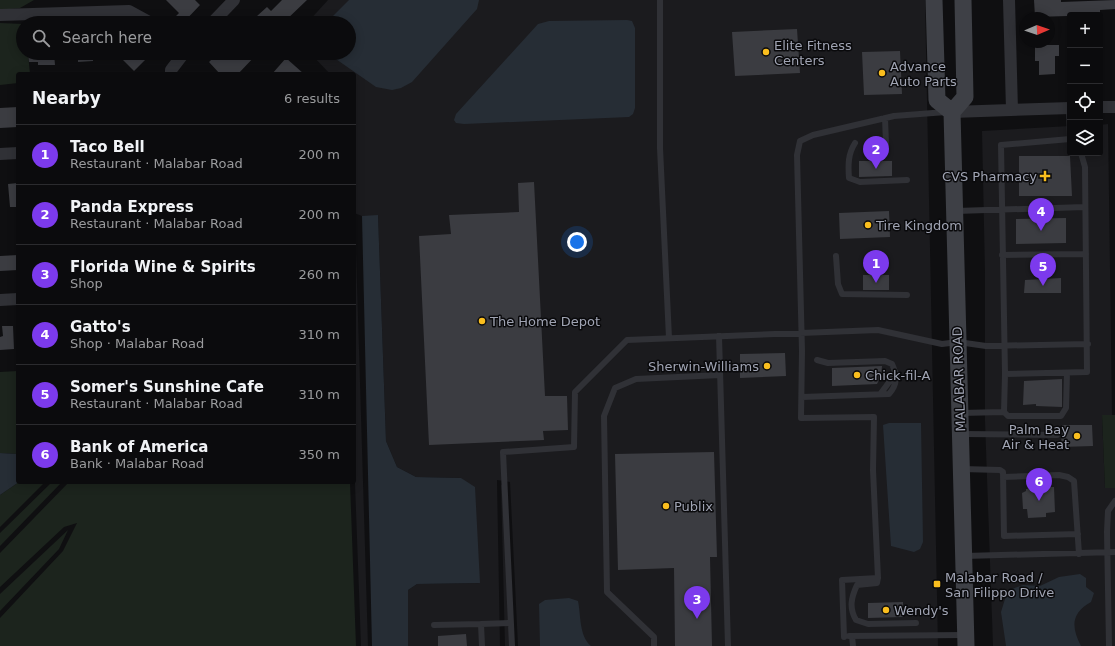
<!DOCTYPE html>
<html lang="en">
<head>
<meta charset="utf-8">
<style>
	body { margin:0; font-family:"DejaVu Sans",sans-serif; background:#141416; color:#f1f3f6 }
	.controls { position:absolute; right:12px; top:12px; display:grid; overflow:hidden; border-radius:4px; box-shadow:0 2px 10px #0003 }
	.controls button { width:36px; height:36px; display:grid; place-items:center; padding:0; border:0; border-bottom:1px solid #2b2b2e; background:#0b0b0d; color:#f1f3f6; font:20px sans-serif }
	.compass { position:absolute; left:1019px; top:12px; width:36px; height:36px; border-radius:50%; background:#0b0b0d; box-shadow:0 2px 10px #0003; rotate:88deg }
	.you { position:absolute; left:577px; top:242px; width:14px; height:14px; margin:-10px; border:3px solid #fff; border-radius:50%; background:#1a73e8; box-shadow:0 0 0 6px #1a73e833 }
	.badge { display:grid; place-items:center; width:26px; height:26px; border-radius:50%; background:#7c3aed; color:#fff; font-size:13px; font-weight:700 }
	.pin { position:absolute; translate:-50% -33px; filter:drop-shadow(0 1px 2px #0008) }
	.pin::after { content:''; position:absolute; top:21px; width:14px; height:12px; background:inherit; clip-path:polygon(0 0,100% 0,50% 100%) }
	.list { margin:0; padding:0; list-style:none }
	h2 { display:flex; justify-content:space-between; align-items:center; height:52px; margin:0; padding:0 16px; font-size:17px }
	h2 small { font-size:13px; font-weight:400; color:#9a9b9d }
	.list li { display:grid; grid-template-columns:26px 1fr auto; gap:12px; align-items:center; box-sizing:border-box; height:60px; padding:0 16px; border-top:1px solid #2b2b2e }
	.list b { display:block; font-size:15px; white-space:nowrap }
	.list p { margin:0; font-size:13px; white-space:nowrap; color:#9a9b9d }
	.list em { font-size:13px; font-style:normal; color:#9a9b9d }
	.icon { flex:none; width:22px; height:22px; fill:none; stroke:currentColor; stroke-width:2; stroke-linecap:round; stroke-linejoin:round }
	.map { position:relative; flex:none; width:1115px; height:646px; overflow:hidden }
	.search { position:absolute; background:#0b0b0d; box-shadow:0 2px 10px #0003; left:16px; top:16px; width:340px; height:44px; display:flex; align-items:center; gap:10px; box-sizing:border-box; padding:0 14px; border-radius:22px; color:#9a9b9d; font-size:15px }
	.panel { position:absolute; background:#0b0b0d; box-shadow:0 2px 10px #0003; left:16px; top:72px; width:340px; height:412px; border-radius:4px }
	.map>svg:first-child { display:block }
</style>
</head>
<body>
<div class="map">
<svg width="1115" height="646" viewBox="0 0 1115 646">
	<rect width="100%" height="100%" fill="#0f0f11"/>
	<!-- built -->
	<path fill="#1b1b1e" d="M 328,0 L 925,0 L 938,646 L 518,646 L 510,482 L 497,480 L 500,646 L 408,646 L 408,590 L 417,584 L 479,583 L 461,478 L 416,477 L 397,467 L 386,441 L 378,216 L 362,216 L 354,213 L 354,74 L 330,74 L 310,53 L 349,53 L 349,23 L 307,23 Z
		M 1108,124 L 1112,415 L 1102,416 L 1105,488 L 1115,488 L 1115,646 L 993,646 L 985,421 L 985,273 L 982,131 L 1070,126 L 1070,153 L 1100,153 L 1100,125 Z
		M 354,218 L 355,218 L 368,646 L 361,646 L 354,457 Z
		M 501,485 L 505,486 L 513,646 L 505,646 Z"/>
	<!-- green -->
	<path fill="#1c241d" d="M 0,0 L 34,0 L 20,8 L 0,10 Z
		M 0,23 L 23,24 L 23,53 L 28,53 L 30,74 L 18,74 L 18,83 L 0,85 Z
		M 18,371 L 18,454 L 0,453 L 0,372 Z
		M 1102,415 L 1115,415 L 1115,488 L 1105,488 Z
		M 19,482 L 45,482 L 0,527 L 0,495 Z
		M 52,482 L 62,482 L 0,546 L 0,533 Z
		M 69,482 L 350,482 L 356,646 L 0,646 L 0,618 L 63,551 L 77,523 L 64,527 L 0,587 L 0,553 Z
		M 68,530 L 59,549 L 0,611 L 0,594 Z"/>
	<!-- water -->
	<path fill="#262d35" d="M 349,0 L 479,0 L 477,9 L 412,82 L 401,88 L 392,90 L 376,87 L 333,57 L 330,53 L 349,53 L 349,23 L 326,23 Z
		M 627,20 L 632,21 L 635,28 L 635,108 L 633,114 L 629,117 L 464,124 L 456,123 L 454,120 L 456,114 L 538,24 L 549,21 Z
		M 378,215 L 386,441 L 397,467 L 416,477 L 461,478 L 475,487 L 480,583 L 417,584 L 408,590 L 408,646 L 372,646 L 362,216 Z
		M 889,423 L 921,423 L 923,542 L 920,549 L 914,552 L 891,546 L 883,425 Z
		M 0,453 L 18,454 L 19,482 L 0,495 Z
		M 1080,574 L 1086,578 L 1086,587 L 1094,593 L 1091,602 C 1071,613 1071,627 1081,646 L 1006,646 L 1001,612 L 1005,599 L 1012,589 L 1023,585 L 1040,586 L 1059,577 Z
		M 569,598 L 578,601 C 581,615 579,636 591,646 L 540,646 L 539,604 L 545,600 Z"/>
	<!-- building -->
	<path fill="#3b3c41" d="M 166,0 L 195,0 L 200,5 L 183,23 L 176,16 L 179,13 Z
		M 282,0 L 307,0 L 283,23 L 263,23 L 257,16 L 267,7 L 271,11 Z
		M 1034,0 L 1061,0 L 1061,2 L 1115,0 L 1115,9 L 1100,10 L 1100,15 L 1035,17 Z
		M 797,29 L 800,73 L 735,76 L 732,32 Z
		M 1035,45 L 1059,45 L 1059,56 L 1055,56 L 1055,74 L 1039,75 L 1039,61 L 1035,61 Z
		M 900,51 L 902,94 L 864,95 L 862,52 Z
		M 28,53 L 54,53 L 55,65 L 38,65 L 38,62 L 29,62 Z
		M 78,53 L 93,53 L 93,61 L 78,62 Z
		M 116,53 L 141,53 L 147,58 L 134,71 Z
		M 218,53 L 258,53 L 238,74 L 220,74 L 209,62 Z
		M 286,58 L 304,74 L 272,74 Z
		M 18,107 L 18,127 L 0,128 L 0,108 Z
		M 1019,156 L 1070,156 L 1072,196 L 1019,196 Z
		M 859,161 L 892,161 L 892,176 L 859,177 Z
		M 534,182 L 545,396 L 567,396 L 568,430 L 543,431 L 544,440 L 429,445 L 419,236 L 451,234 L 449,215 L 519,212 L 518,183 Z
		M 18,183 L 18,207 L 10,207 L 8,184 Z
		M 889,211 L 890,237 L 840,239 L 839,213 Z
		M 1066,218 L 1066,243 L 1016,244 L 1016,219 Z
		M 18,255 L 18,270 L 0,271 L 0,256 Z
		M 863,275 L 889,275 L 889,290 L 863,290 Z
		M 1061,278 L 1061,293 L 1024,293 L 1025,280 Z
		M 2,326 L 13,326 L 14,349 L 0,350 L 0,337 L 3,336 Z
		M 785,353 L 786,376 L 740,378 L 740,354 Z
		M 882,366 L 881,376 L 877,384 L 832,386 L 832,368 Z
		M 1062,379 L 1062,407 L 1036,406 L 1036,404 L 1023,405 L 1024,381 Z
		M 1062,425 L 1092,425 L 1093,446 L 1061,447 Z
		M 714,452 L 717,557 L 710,557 L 712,646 L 675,646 L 674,568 L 618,570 L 615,454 Z
		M 1042,487 L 1054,487 L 1055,512 L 1046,513 L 1046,517 L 1028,518 L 1027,509 L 1023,509 L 1022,493 L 1026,491 L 1026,489 Z
		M 903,602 L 903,617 L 868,618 L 868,603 Z
		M 466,634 L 467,646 L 438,646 L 438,636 Z"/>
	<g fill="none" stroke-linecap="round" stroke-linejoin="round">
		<!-- lane -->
		<path stroke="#303136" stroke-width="6" d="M 660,0 L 660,148 L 669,338
			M 1069,108 L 1070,139
			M 885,118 L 886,144
			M 855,143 C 848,154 848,165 849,178 L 860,182 L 907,180
			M 956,211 L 1085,207
			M 1002,255 L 1086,254
			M 836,256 L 838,284 L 842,294 L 907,295
			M 719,336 L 728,646
			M 1005,374 L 1001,145 L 1070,139
			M 881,393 L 896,373
			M 802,397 L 889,394 C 898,384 897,375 892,364 L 885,361 L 828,363 L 817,360
			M 1004,412 L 1005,374 L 1087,372 L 1085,167 L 1081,153
			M 961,413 L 1004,412 L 1008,416 L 1061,416 L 1066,408 L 1067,373
			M 962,434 L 1057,435
			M 962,469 L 1000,470 L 1003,472 L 1004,536 L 1078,534
			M 1003,477 L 1059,475 L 1068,477 L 1074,481 L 1079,554
			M 965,556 L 1115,552
			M 916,623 L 868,624 L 856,620 C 849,608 851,598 857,585 L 877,583 L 878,578 L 873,470 L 874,417 L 801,418 L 802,351 L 797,155 L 800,141 L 813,135 L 894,116 L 946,112
			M 434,625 L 481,624
			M 849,636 L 964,635
			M 852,636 L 853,646
			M 844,637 L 842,580 L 878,578
			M 482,646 L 481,624 L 511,623
			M 512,646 L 503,452 L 574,447 L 575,392 L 627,340 L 878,330 L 942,344 L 958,342 L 986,346 L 1088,344
			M 654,646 L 654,637 L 607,592 L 604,416 L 615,388 L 636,379 L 720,375
			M 1109,646 L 1107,532 L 1108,511 L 1115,501"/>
		<!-- street -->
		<path stroke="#303136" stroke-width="12" d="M 1009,0 L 1012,110
			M 0,15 L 129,11 L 151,23
			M 212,23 L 234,0
			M 171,74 L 171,70 L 184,53
			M 1100,107 L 1115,107
			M 952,112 L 1070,108
			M 0,154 L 18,153
			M 0,300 L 18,299"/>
		<!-- secondary -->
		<path stroke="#3e4046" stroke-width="17" d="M 934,0 L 937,100 L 952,112
			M 952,112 L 966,646
			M 952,112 L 965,97 L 963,0"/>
	</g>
	<!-- markers -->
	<g fill="#fabe1e" stroke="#0a0a0c" stroke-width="1.5">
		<circle cx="766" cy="52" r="4"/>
		<circle cx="882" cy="73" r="4"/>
		<path d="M1043 170h4v4h4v4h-4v4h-4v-4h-4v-4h4z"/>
		<circle cx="868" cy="225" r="4"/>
		<circle cx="482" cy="321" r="4"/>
		<circle cx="767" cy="366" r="4"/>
		<circle cx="857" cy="375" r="4"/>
		<circle cx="1077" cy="436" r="4"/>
		<circle cx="666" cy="506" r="4"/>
		<rect x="933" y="580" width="8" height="8" rx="2"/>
		<circle cx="886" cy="610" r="4"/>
	</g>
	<g text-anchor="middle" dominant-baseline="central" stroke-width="3" stroke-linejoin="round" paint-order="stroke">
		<!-- poi labels -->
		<g font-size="13" fill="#a0a4b3" stroke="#0a0a0c" text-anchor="start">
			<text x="774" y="45">Elite Fitness<tspan x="774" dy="15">Centers</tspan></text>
			<text x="890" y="66">Advance<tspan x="890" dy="15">Auto Parts</tspan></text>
			<text x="1037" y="176" text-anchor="end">CVS Pharmacy</text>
			<text x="876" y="225">Tire Kingdom</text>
			<text x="490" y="321">The Home Depot</text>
			<text x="759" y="366" text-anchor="end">Sherwin-Williams</text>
			<text x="865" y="375">Chick-fil-A</text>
			<text x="1069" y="429" text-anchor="end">Palm Bay<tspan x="1069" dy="15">Air &amp; Heat</tspan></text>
			<text x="674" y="506">Publix</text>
			<text x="945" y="577">Malabar Road /<tspan x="945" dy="15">San Filippo Drive</tspan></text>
			<text x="894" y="610">Wendy's</text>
		</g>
		<!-- street labels -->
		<g font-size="13" fill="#a0a4b3" stroke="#0a0a0c">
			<text transform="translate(959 379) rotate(-92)">MALABAR ROAD</text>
		</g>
	</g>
</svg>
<div class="controls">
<button>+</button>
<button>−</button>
<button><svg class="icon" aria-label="locate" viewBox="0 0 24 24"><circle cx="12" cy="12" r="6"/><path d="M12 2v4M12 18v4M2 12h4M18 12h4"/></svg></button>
<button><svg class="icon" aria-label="layers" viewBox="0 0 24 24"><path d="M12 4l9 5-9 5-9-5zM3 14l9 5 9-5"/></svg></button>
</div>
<svg class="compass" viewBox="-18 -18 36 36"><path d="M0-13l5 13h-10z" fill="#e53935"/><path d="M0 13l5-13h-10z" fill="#9a9b9d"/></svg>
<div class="you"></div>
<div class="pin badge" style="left:876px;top:283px">1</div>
<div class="pin badge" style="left:876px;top:169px">2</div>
<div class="pin badge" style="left:697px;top:619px">3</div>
<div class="pin badge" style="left:1041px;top:231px">4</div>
<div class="pin badge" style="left:1043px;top:286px">5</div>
<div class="pin badge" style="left:1039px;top:501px">6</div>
<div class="search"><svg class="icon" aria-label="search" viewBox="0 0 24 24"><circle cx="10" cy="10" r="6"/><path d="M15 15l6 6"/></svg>Search here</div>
<section class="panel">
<h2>Nearby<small>6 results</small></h2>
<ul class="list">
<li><span class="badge">1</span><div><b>Taco Bell</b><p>Restaurant · Malabar Road</p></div><em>200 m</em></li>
<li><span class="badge">2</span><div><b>Panda Express</b><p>Restaurant · Malabar Road</p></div><em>200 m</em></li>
<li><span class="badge">3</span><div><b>Florida Wine &amp; Spirits</b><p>Shop</p></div><em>260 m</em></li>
<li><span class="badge">4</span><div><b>Gatto's</b><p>Shop · Malabar Road</p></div><em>310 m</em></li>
<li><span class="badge">5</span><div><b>Somer's Sunshine Cafe</b><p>Restaurant · Malabar Road</p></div><em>310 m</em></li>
<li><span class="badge">6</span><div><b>Bank of America</b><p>Bank · Malabar Road</p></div><em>350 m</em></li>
</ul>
</section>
</div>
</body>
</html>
